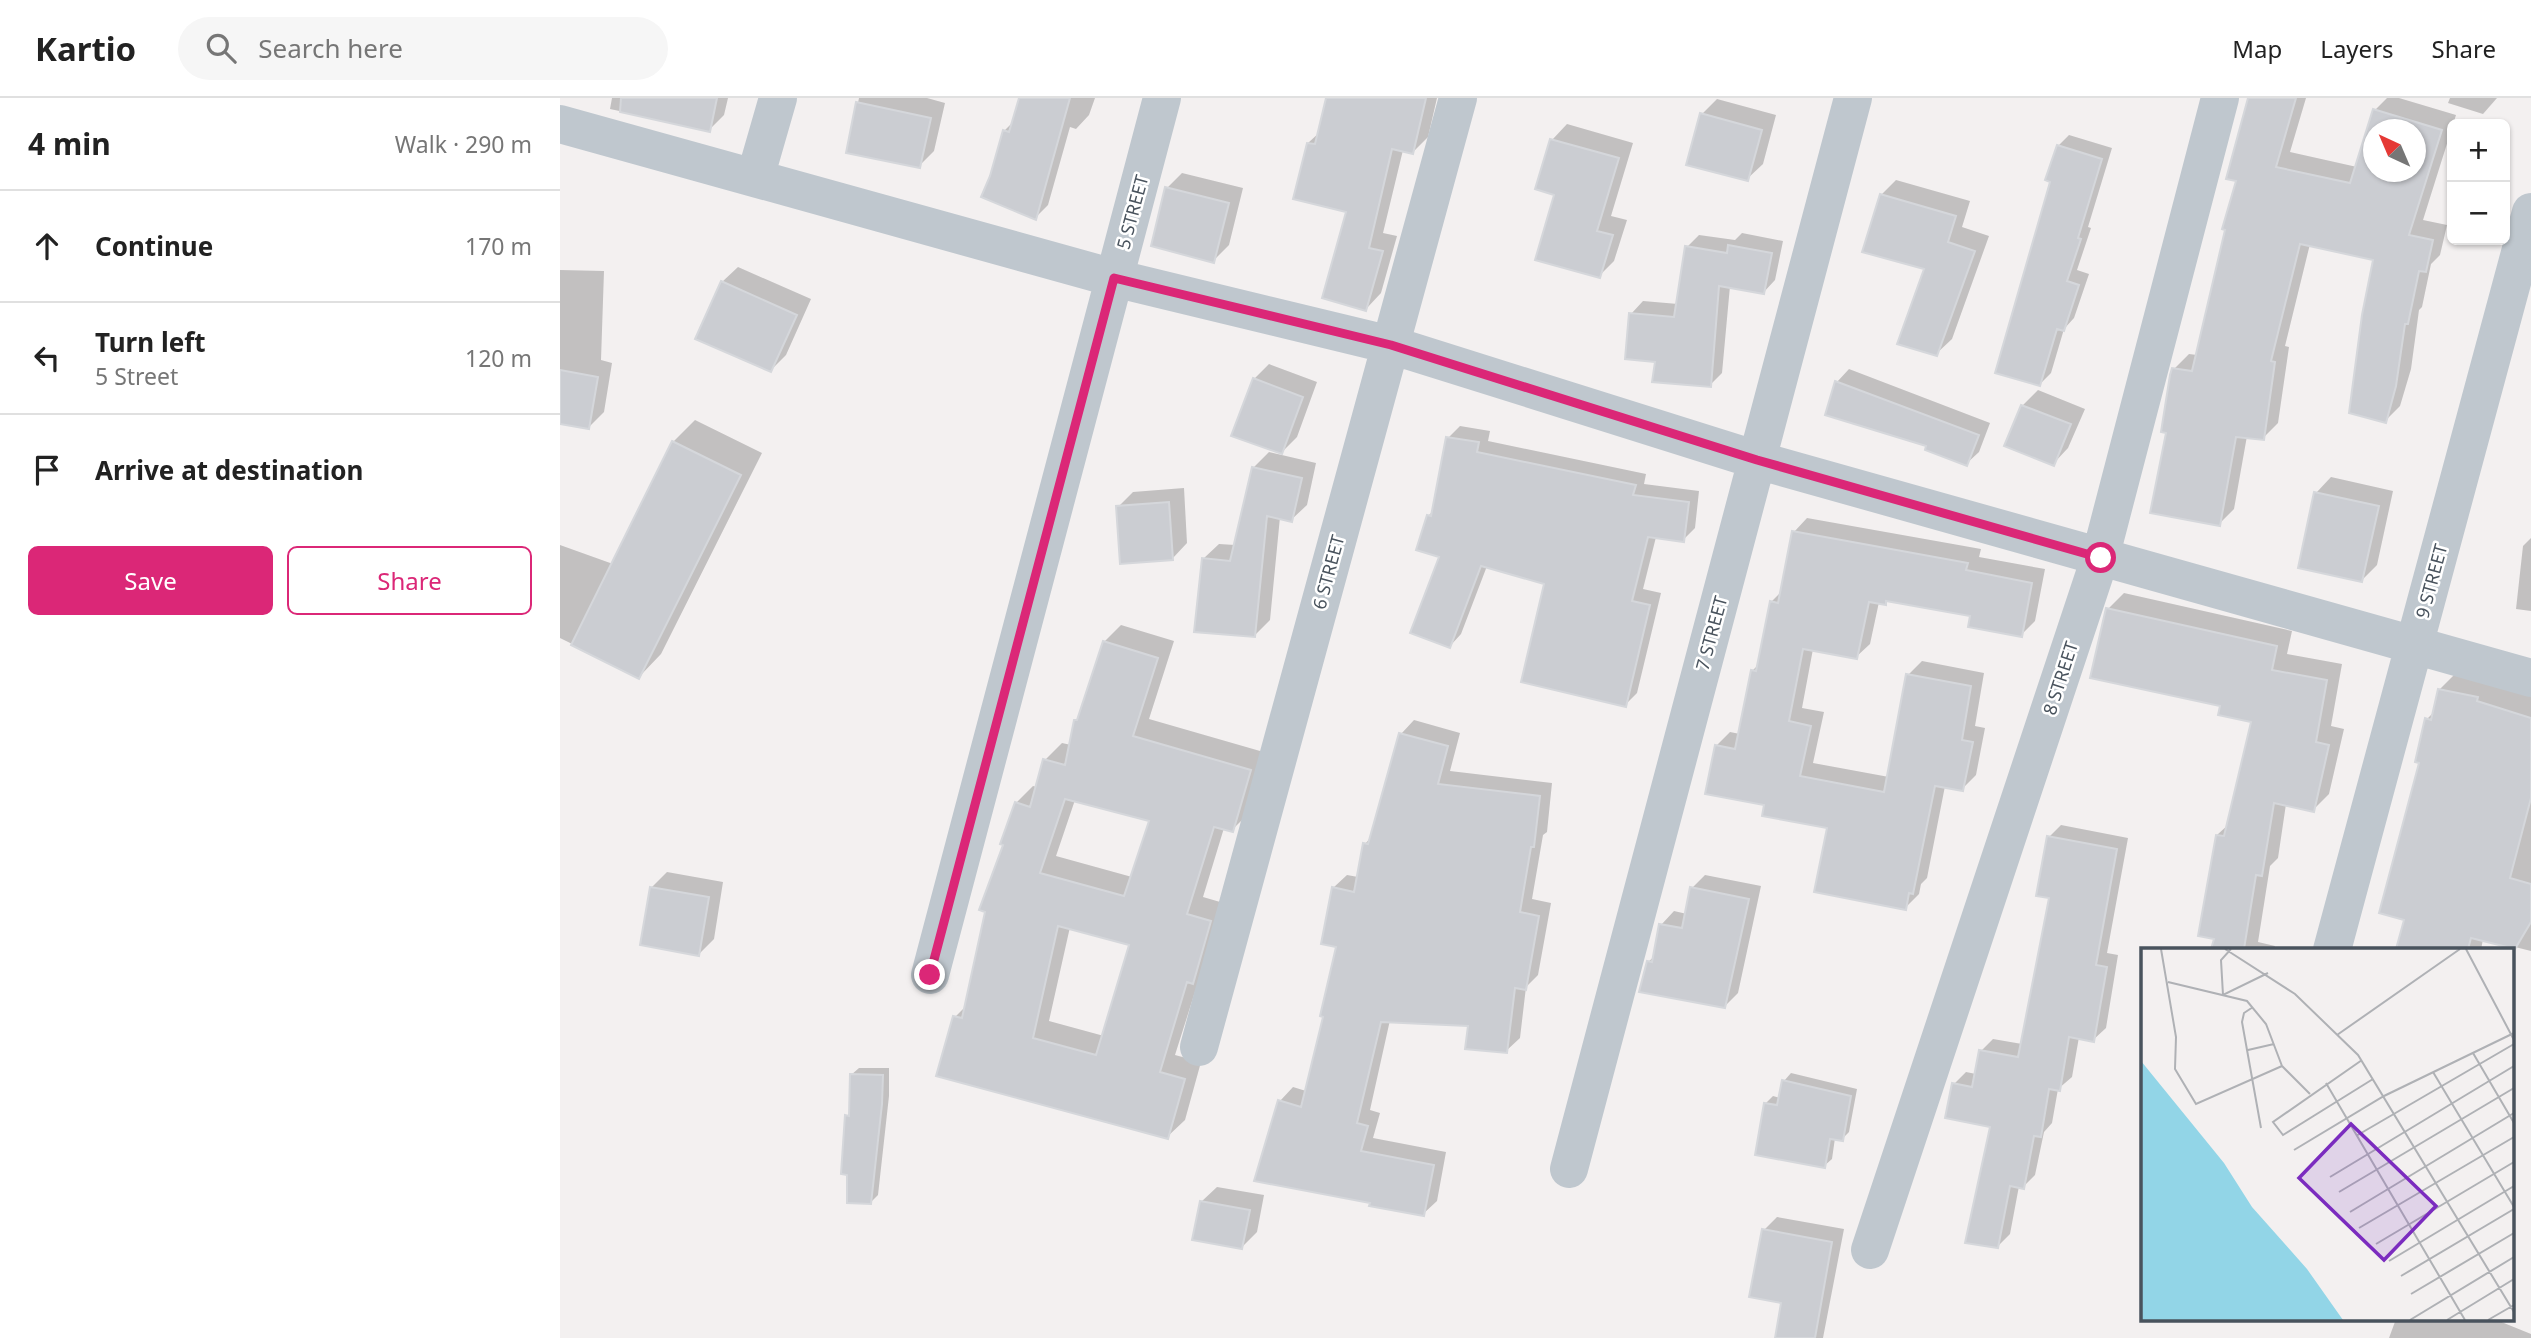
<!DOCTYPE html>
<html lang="en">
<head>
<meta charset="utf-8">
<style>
	body { margin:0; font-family:"Noto Sans",sans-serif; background:#f6f6f6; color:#222 }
	.controls { position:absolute; right:21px; top:21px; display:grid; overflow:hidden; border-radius:10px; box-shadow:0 2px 5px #0004 }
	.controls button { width:63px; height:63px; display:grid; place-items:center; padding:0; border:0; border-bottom:2px solid #e0e0e0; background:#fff; color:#222; font:35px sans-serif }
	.compass { position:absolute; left:1803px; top:21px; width:63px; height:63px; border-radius:50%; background:#fff; box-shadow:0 2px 5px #0004; rotate:316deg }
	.stop { position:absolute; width:21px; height:21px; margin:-16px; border:5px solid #db2777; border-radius:50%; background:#fff }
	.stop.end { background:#db2777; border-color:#fff; box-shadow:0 2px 7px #0008 }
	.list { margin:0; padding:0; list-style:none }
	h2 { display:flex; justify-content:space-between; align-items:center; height:91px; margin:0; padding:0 28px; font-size:30px }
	h2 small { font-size:23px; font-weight:400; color:#767676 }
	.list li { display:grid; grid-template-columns:46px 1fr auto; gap:21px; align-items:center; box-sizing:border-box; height:112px; padding:0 28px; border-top:2px solid #e0e0e0 }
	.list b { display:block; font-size:26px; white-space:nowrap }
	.list p { margin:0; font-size:23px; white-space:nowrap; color:#767676 }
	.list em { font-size:23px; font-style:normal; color:#767676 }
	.actions { display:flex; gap:14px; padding:21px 28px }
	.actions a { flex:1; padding:16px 0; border:2px solid #db2777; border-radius:10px; text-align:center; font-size:24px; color:#db2777 }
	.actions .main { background:#db2777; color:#fff }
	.icon { flex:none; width:38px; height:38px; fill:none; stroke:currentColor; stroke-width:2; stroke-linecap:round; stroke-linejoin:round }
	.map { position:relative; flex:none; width:1971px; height:1240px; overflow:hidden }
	header { display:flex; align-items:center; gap:42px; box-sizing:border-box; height:98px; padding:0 35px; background:#fff; border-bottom:2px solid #e0e0e0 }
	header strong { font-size:33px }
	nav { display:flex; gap:38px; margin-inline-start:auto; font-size:24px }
	.search { width:490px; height:63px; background:#f6f6f6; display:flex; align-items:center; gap:18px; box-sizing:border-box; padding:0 24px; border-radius:38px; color:#767676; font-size:26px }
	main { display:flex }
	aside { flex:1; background:#fff }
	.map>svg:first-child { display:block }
</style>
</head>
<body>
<header>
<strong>Kartio</strong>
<div class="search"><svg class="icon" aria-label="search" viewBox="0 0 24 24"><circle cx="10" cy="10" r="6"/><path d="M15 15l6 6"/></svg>Search here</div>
<nav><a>Map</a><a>Layers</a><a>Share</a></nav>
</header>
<main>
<aside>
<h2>4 min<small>Walk · 290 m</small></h2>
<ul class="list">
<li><svg class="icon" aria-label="ahead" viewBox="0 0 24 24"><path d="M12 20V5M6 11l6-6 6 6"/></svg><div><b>Continue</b></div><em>170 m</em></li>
<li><svg class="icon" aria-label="left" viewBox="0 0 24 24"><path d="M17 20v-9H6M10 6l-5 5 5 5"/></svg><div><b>Turn left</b><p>5 Street</p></div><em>120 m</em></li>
<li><svg class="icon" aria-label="arrive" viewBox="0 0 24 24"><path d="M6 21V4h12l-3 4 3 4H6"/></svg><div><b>Arrive at destination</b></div></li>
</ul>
<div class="actions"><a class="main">Save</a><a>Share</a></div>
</aside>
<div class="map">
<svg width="1971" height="1240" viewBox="0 0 1971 1240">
	<rect width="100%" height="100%" fill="#f3f0f0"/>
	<!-- shadow -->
	<path fill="#0003" fill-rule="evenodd" d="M 52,0 L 168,0 L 164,17 L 149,32 L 50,11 Z
		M 299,0 L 367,0 L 385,5 L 374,53 L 359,68 L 288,53 Z
		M 461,0 L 535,0 L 529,17 L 516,31 L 510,29 L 488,107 L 475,120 L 444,33 L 454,23 Z
		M 768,0 L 877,0 L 868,39 L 853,54 L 843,52 L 823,135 L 837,138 L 821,195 L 806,211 L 788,112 L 748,45 L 760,34 Z
		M 1690,0 L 1746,0 L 1730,54 L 1797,69 L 1815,12 L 1827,0 L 1839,0 L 1896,17 L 1863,122 L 1887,127 L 1880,157 L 1871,166 L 1862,209 L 1859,212 L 1851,271 L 1840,308 L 1825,323 L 1816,161 L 1750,146 L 1725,248 L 1729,249 L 1718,325 L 1703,340 L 1687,338 L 1674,411 L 1659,426 L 1608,333 L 1614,271 L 1629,256 L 1637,257 L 1678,82 ZM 1814,32 L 1856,32 L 1856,74 L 1814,74 Z
		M 1890,0 L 1937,0 L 1923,16 L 1888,5 Z
		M 1157,1 L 1216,17 L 1203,66 L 1187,81 L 1142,16 Z
		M 1007,26 L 1073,45 L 1051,118 L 1067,122 L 1054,163 L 1039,178 L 996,96 L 992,42 Z
		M 1509,37 L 1552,50 L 1528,129 L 1531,130 L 1517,172 L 1529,176 L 1514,220 L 1504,231 L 1491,275 L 1480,286 L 1498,48 Z
		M 622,75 L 683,90 L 669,147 L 653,163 L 607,90 Z
		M 1336,82 L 1410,103 L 1402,129 L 1429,138 L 1392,241 L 1376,256 L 1366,170 L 1321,97 Z
		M 1182,135 L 1223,143 L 1215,182 L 1203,195 L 1170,188 L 1162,275 L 1150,287 L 1096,262 L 1071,216 L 1083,203 L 1118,206 L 1127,149 L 1139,137 L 1175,142 Z
		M 178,169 L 251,201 L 226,257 L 211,272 L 162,184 Z
		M 0,172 L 44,173 L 41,262 L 52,265 L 44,314 L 28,330 L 0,324 Z
		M 709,266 L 757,284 L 737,339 L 722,354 L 694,281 Z
		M 1289,271 L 1430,325 L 1419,354 L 1406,366 L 1368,347 L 1277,284 Z
		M 1478,292 L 1525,311 L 1508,350 L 1493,366 L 1462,308 Z
		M 135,322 L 202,355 L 101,556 L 79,579 L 0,540 L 0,447 L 53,466 L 113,344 Z
		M 900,328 L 930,333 L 928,343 L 1086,376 L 1084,386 L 1139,393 L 1135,430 L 1123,442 L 1096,439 L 1083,491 L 1101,495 L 1077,595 L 1065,607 L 986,484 L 927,468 L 901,536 L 890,548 L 881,458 L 868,418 L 874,412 L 888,340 Z
		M 709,354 L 756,365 L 747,407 L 731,422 L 720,419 L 710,522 L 695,537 L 643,461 L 659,446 L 675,447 L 694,369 Z
		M 1771,379 L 1833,393 L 1817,467 L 1802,482 L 1756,395 Z
		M 624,390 L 627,445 L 612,461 L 558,409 L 573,394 Z
		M 1247,420 L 1421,451 L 1419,459 L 1485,471 L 1475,523 L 1461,537 L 1412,517 L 1328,502 L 1325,505 L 1319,504 L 1310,546 L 1296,559 L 1253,551 L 1242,610 L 1264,614 L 1253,665 L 1329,679 L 1348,577 L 1362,563 L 1424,575 L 1415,628 L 1425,630 L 1416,677 L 1402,691 L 1385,688 L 1367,780 L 1361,786 L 1359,796 L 1345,810 L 1269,729 L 1206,706 L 1156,648 L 1170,634 L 1180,636 L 1192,573 L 1199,566 L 1211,504 L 1222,493 L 1234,434 Z
		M 1971,440 L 1971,513 L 1956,511 L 1963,448 Z
		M 1564,495 L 1732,533 L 1727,556 L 1782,566 L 1771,628 L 1784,631 L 1769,696 L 1753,712 L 1726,706 L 1718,760 L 1710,768 L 1698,844 L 1715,848 L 1714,852 L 1653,852 L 1656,839 L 1657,737 L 1669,726 L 1693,622 L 1662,607 L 1548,511 Z
		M 561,527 L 614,543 L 589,621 L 707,655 L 689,715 L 672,732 L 664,730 L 643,799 L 667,806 L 640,878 L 615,957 L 641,964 L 625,1022 L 607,1039 L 395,919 L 406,908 L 456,705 L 473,688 L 477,689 L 485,662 L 502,645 L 511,647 L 516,622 L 521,618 L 544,544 ZM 515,702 L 592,722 L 572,779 L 496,758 ZM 510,829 L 571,845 L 544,938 L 489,923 Z
		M 1897,574 L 1971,597 L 1971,853 L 1923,841 L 1921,852 L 1838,852 L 1846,821 L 1867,621 L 1875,613 L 1879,592 Z
		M 854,622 L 900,635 L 890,673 L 992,685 L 987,734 L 983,737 L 972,801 L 991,805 L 978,877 L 966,889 L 960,940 L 946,953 L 910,927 L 830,922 L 810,1012 L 820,1015 L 813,1040 L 886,1054 L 877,1103 L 863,1116 L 812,1103 L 720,1003 L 733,989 L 746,993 L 766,917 L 778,848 L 773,790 L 787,777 L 798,779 L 805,746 L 812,738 L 841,636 Z
		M 1501,727 L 1568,740 L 1547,855 L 1558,857 L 1546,930 L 1533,942 L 1519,939 L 1512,979 L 1498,991 L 1492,1025 L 1484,1034 L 1475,1077 L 1463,1089 L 1459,1088 L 1450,1136 L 1438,1148 L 1432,1027 L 1394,986 L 1406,974 L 1416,976 L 1421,953 L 1433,941 L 1462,946 L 1491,799 L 1489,739 Z
		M 107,774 L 163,784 L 154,841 L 139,856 L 91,790 Z
		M 1145,777 L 1201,788 L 1178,895 L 1165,908 L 1088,864 L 1096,857 L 1101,827 L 1114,813 L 1127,816 L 1132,790 Z
		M 299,970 L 329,970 L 329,998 L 318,1097 L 310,1105 L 287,1018 L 291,1015 L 291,977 Z
		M 1231,975 L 1297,991 L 1289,1034 L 1282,1041 L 1275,1040 L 1272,1061 L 1264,1068 L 1205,1006 L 1213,998 L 1220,1000 L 1224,983 Z
		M 657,1089 L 704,1097 L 697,1134 L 682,1149 L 641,1104 Z
		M 1217,1119 L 1284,1131 L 1263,1240 L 1216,1240 L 1223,1204 L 1204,1132 Z
		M 1836,1221 L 1934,1221 L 1971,1236 L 1971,1240 L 1829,1240 Z"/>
	<!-- building -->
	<path fill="#cbcdd2" stroke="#d5d7db" stroke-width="2" fill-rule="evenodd" d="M 61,0 L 157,0 L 150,34 L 60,14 Z
		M 459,0 L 510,0 L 476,122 L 421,99 L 430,78 L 443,32 L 449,34 Z
		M 766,0 L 866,0 L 853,56 L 832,51 L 809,150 L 823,153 L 806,213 L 762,200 L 786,114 L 733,101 L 747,45 L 755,46 Z
		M 1688,0 L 1736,0 L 1716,69 L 1790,85 L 1813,11 L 1882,32 L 1849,137 L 1873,142 L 1866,174 L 1859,173 L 1848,226 L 1845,226 L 1836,288 L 1826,325 L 1789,315 L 1802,217 L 1813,162 L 1740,146 L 1711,263 L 1715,264 L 1704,342 L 1676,339 L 1660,428 L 1590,415 L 1606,335 L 1601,334 L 1610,277 L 1612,270 L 1632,273 L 1665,132 L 1662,131 L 1676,83 L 1666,81 ZM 1814,32 L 1856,32 L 1856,74 L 1814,74 Z
		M 296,4 L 371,20 L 360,70 L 286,55 Z
		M 1140,15 L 1202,32 L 1188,83 L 1126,67 Z
		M 990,41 L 1059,60 L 1037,133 L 1053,137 L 1040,180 L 975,162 L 994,97 L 975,91 Z
		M 1497,47 L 1542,61 L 1518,140 L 1521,141 L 1507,183 L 1519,187 L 1504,233 L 1497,231 L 1480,288 L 1435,275 L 1490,84 L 1485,82 Z
		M 605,89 L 669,105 L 654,165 L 591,148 Z
		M 1320,96 L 1396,118 L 1388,144 L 1415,153 L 1377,258 L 1337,246 L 1364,171 L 1302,154 Z
		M 1168,147 L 1212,155 L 1204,196 L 1159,188 L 1151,289 L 1092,284 L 1095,264 L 1065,261 L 1069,215 L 1114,219 L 1125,148 L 1167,155 Z
		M 161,183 L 237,217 L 211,274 L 135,241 Z
		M 0,272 L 38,279 L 29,331 L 0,326 Z
		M 693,280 L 743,299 L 722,356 L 671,338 Z
		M 1275,283 L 1419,337 L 1407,368 L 1365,352 L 1366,348 L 1265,317 Z
		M 1461,307 L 1511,326 L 1494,368 L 1444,348 Z
		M 886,339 L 919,344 L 917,354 L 1076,387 L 1073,397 L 1129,404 L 1124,444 L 1088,439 L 1072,503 L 1090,507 L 1066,609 L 961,584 L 984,486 L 921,468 L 890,550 L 850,535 L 879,459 L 856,452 L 867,417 L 871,418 Z
		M 112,343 L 181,377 L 79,581 L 11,547 Z
		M 692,369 L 742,380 L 732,424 L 707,418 L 695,539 L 634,534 L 642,460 L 670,463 Z
		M 1754,394 L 1819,408 L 1802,484 L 1738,470 Z
		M 609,404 L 613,462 L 560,466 L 556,408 Z
		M 1232,433 L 1408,465 L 1406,472 L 1472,485 L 1462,539 L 1408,529 L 1410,518 L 1326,503 L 1326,507 L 1309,504 L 1297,561 L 1243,551 L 1229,623 L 1251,628 L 1240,678 L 1324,694 L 1346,576 L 1411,588 L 1402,642 L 1413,644 L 1403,693 L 1375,688 L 1353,796 L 1349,795 L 1346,812 L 1254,794 L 1267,730 L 1202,718 L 1204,707 L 1145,696 L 1155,647 L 1175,651 L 1191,572 L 1196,573 L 1210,503 L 1218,505 Z
		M 1546,510 L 1717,548 L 1712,572 L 1767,582 L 1756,644 L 1769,647 L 1754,714 L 1714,705 L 1702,778 L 1696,777 L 1684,851 L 1651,851 L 1654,841 L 1638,838 L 1656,737 L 1664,738 L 1691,624 L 1658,617 L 1660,608 L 1530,580 Z
		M 543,543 L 598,560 L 573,638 L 691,672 L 673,734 L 654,729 L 627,816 L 651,823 L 633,886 L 627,884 L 600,974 L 625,981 L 608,1041 L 376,978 L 393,918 L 402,920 L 425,814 L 419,812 L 443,747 L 440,746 L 455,704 L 470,709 L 483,661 L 505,667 L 514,622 L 517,622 ZM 505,701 L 589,723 L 564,798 L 480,775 ZM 498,828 L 569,847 L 536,957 L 473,940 Z
		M 1878,591 L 1918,599 L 1917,603 L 1971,620 L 1971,700 L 1950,780 L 1971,786 L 1971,824 L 1955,851 L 1911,840 L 1908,851 L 1836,851 L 1844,822 L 1819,815 L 1859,665 L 1855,664 L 1865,620 L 1871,622 Z
		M 839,635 L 888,648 L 878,686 L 980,698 L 974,749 L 971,749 L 960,814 L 979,818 L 966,892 L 955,890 L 947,955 L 905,951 L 908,928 L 821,924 L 797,1025 L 808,1028 L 801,1053 L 874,1067 L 864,1118 L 809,1108 L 810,1105 L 694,1083 L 718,1002 L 741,1009 L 763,919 L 760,918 L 776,849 L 761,846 L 772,789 L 794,794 L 803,745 L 808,746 Z
		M 1487,738 L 1557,751 L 1536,867 L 1547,869 L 1534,944 L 1509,939 L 1500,993 L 1489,991 L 1481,1039 L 1474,1038 L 1464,1091 L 1450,1088 L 1438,1150 L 1405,1145 L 1430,1029 L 1385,1020 L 1392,985 L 1412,989 L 1419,952 L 1458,959 L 1489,800 L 1476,798 Z
		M 90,789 L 149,799 L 139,858 L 80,847 Z
		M 1130,789 L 1189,801 L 1165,910 L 1079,894 L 1087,863 L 1092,864 L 1099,826 L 1122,830 Z
		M 290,976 L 323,977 L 322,1006 L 311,1106 L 287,1105 L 287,1077 L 281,1076 L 285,1017 L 289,1018 Z
		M 1222,982 L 1291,998 L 1283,1043 L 1270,1041 L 1265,1070 L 1195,1057 L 1204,1005 L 1217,1007 Z
		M 640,1103 L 690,1112 L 682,1151 L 632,1142 Z
		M 1202,1131 L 1272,1144 L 1255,1240 L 1215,1240 L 1221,1205 L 1189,1199 Z"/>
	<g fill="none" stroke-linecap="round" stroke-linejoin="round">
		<!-- street -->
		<path stroke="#bfc7ce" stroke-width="38" d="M 0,26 L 554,180 L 831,247 L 1197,362 L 1971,580
			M 195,80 L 218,0
			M 1772,852 L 1971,114
			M 370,877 L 602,0
			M 639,949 L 898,0
			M 1009,1071 L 1293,0
			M 1310,1152 L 1540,460 L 1660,0"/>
	</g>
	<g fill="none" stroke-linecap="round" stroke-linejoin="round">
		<!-- route -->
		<path stroke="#db2777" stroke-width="9" d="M 370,877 L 554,180 L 831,247 L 1197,362 L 1541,460"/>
	</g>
	<g text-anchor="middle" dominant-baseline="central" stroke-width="5" stroke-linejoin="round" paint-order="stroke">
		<!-- street labels -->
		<g font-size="18" fill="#49535d" stroke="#fff">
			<text transform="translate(572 114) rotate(-75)">5 STREET</text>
			<text transform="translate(768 474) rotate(-75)">6 STREET</text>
			<text transform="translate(1871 483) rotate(-75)">9 STREET</text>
			<text transform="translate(1151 535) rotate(-75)">7 STREET</text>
			<text transform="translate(1500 580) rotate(-72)">8 STREET</text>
		</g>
	</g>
	<!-- overview -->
	<g transform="translate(1581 850)">
		<rect width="373" height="373" fill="#f3f0f0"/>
		<path d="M 0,113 L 83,215 L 111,259 L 166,321 L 202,372 L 0,372 Z" fill="#92d5e7"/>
		<path fill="none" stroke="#afb1b5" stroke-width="2" d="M 20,1 L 35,89 L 34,121 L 55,156 L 141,118 L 169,146M 84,1 L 154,46 L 217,107 L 373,364M 90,1 L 80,12 L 82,47 L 127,25M 325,1 L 373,92M 27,34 L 106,53 L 125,76 L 141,118M 112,59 L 103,65 L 101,74 L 120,180M 196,87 L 319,1M 107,102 L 133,96M 332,105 L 373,175M 221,112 L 132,174 L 142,187 L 232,131M 292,124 L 373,259M 185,135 L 324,372M 215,188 L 373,96M 153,202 L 243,148 L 373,85M 189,229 L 373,118M 198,244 L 373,140M 209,264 L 373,165M 218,280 L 373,189M 235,296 L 373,214M 248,313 L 373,238M 260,328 L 373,261M 270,346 L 373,285M 269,372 L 373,309M 306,372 L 373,331M 347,372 L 373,357"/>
		<path fill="#7b2cbf" fill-opacity="0.15" stroke="#7b2cbf" stroke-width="3.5" d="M 210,176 L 295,258 L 243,312 L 158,230 Z"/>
		<rect width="373" height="373" fill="none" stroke="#49535d" stroke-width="3.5"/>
	</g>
</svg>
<div class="controls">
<button>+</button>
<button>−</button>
</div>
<svg class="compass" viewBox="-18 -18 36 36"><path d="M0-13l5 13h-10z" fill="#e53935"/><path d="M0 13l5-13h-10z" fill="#767676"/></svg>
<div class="stop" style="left:1541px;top:460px"></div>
<div class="stop end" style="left:370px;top:877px"></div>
</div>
</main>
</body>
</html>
